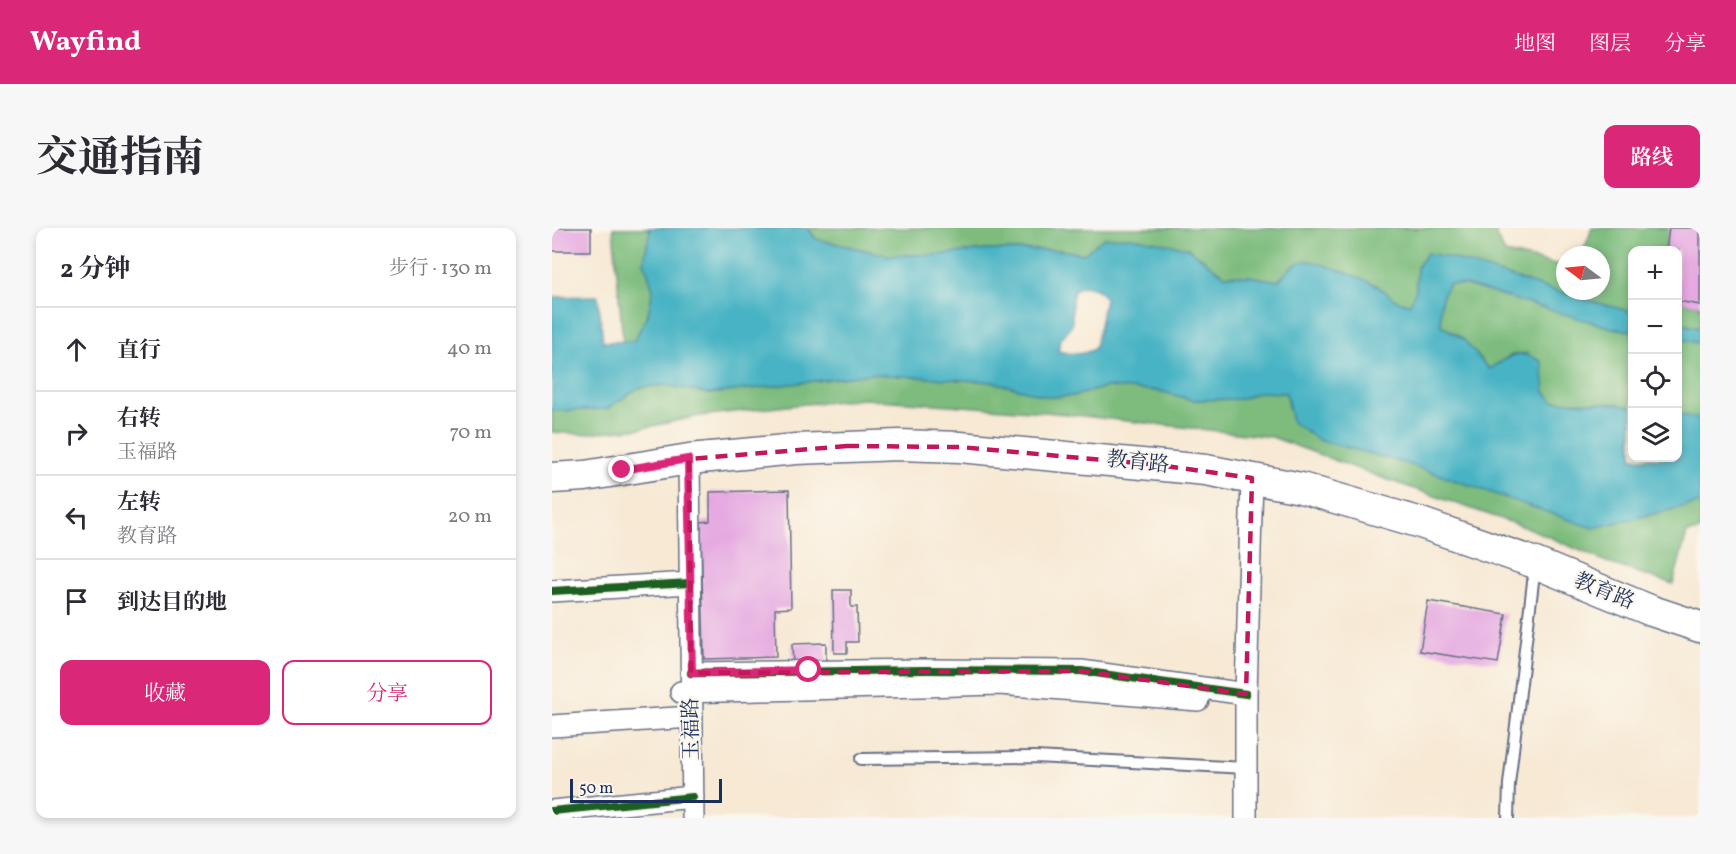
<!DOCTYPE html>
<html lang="zh">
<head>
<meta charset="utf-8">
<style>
	body { margin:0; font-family:Vollkorn,"Noto Serif SC",serif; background:#f7f7f7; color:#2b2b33 }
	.controls { position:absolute; right:18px; top:18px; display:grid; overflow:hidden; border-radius:12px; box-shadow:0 3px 9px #0003 }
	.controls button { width:54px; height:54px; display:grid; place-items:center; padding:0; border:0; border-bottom:2px solid #e1e1e2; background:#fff; color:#2b2b33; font:30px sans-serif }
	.compass { position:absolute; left:1004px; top:18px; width:54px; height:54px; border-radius:50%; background:#fff; box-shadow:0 3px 9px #0003; rotate:286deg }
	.scale { position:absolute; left:18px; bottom:15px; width:152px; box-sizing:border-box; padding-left:6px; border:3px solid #1b2f5e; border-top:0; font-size:16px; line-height:21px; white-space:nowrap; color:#1b2f5e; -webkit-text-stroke:4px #fbf7ec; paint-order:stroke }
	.stop { position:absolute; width:18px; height:18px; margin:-14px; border:4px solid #db2777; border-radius:50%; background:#fff }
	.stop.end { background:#db2777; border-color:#fff; box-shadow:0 2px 6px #0008 }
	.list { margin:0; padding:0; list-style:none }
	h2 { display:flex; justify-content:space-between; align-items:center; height:78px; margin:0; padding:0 24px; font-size:26px }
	h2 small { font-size:20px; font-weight:400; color:#7c7c81 }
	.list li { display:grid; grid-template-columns:39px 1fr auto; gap:18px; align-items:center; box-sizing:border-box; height:84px; padding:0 24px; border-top:2px solid #e1e1e2 }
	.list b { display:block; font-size:22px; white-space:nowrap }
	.list p { margin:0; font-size:20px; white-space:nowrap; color:#7c7c81 }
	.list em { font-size:20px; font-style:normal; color:#7c7c81 }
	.actions { display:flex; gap:12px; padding:18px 24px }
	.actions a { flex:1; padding:14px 0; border:2px solid #db2777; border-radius:12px; text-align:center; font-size:21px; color:#db2777 }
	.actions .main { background:#db2777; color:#fff }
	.icon { flex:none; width:33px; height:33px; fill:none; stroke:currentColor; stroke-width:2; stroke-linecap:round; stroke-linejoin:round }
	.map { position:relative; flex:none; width:1148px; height:590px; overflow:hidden; border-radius:12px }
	header { display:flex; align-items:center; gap:36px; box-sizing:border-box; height:84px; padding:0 30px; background:#db2777; color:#fff }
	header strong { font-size:28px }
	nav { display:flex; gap:33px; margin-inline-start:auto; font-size:21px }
	.intro { display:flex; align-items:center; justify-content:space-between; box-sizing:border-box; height:144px; padding:0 36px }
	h1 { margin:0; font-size:42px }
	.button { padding:15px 27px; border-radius:12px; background:#db2777; color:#fff; font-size:21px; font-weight:700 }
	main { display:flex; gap:36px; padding:0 36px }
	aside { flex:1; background:#fff; border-radius:12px; box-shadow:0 3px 9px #0003 }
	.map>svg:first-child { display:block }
</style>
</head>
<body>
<header>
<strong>Wayfind</strong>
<nav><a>地图</a><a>图层</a><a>分享</a></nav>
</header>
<div class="intro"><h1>交通指南</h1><a class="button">路线</a></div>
<main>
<aside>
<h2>2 分钟<small>步行 · 130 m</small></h2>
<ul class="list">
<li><svg class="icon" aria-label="ahead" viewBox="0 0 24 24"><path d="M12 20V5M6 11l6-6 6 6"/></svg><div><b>直行</b></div><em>40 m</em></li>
<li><svg class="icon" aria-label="right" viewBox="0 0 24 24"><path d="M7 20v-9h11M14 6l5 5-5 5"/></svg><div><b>右转</b><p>玉福路</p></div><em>70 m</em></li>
<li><svg class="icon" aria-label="left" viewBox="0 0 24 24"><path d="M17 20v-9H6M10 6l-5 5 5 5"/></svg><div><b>左转</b><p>教育路</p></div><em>20 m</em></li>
<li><svg class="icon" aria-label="arrive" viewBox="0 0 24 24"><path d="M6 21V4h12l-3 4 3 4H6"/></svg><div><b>到达目的地</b></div></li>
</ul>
<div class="actions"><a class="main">收藏</a><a>分享</a></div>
</aside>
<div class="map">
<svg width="1148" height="590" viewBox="0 0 1148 590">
	<rect width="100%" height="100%" fill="#fbf7ec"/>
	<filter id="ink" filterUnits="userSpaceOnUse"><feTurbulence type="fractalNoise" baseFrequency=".0167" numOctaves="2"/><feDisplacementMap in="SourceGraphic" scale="12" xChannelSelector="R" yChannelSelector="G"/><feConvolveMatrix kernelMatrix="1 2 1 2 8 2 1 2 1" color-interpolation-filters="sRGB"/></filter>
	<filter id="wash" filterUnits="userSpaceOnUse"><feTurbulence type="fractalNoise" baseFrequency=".008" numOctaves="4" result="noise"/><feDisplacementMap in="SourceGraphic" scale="24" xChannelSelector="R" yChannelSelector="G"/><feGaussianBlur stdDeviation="1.35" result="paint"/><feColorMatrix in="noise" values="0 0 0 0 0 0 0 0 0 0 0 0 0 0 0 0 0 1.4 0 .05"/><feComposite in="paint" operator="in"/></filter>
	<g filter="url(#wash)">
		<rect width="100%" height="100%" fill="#f7e9d4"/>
		<!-- forest -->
		<path fill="#7dbc7d" stroke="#4c766e" stroke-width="1.5" d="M 61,0 L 96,0 L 98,3 L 92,33 L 101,61 L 96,86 L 82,113 L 71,114 Z
			M 256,0 L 944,0 L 944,8 L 953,25 L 1003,36 L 1013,35 L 1013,63 L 1049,63 L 1049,27 L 1027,27 L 1034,17 L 1040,0 L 1117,0 L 1114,22 L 1080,22 L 1080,84 L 1023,69 L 899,30 L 865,39 L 864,62 L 859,76 L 847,75 L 822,56 L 739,39 L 726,53 L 696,48 L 672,47 L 636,20 L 552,10 L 532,26 L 508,22 L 436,22 L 383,27 L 335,27 L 264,11 Z
			M 897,56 L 914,57 L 1060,100 L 1080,103 L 1080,179 L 1065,176 L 1001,173 L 993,164 L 975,125 L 959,127 L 937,141 L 911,111 L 889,97 C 888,81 887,69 897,56 Z
			M 1126,73 L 1148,77 L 1148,100 L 1126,95 Z
			M 1126,111 L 1148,115 L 1148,191 L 1126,186 Z
			M 320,146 L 441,154 L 497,169 L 521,168 L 555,159 L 608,163 L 640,172 L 689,171 L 707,164 L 734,165 L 736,179 L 767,212 L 856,236 L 1041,300 L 1148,275 L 1148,303 L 1135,305 L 1121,356 L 1059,336 L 981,302 L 825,248 L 720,209 L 494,184 L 313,171 L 253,176 L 147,188 L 91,200 L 31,206 L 0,204 L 0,183 L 55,181 L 86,160 L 114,157 L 157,166 Z"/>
		<!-- water -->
		<path fill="#47b3c4" stroke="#317191" stroke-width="1.5" fill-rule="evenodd" d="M 96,0 L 256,0 L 264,11 L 335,27 L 383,27 L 436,22 L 508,22 L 532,26 L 552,10 L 579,9 L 636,20 L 672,47 L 696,48 L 726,53 C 734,45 740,36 752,33 C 761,31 812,51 822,56 C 836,64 842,75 858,76 L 864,62 L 865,39 L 875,25 L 899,30 L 1023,69 L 1080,84 L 1080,103 L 1060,100 L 914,57 L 897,56 C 887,69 888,81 889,97 L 911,111 L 937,141 C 960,128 965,119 990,134 L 993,164 L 1001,173 L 1065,176 L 1080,179 L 1080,230 L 1126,230 L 1126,186 L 1148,191 L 1148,275 L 1041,300 L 856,236 L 767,212 L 740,194 L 734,165 L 707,164 L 689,171 L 640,172 L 608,163 L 555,159 L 521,168 L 497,169 L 441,154 L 320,146 L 157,166 L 114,157 L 86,160 L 55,181 L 0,183 L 0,69 L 46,68 L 51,114 L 82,113 L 96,87 L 101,61 L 92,33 L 98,3 ZM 531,58 C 541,60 549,61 553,71 C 549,87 548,104 542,121 C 529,128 520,126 506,123 L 508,112 L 520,97 L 520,71 L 522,62 Z
			M 1126,95 L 1148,100 L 1148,115 L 1126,111 Z"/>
		<g id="blocks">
			<!-- building -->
			<path fill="#e5a8e1" d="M 0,0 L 39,0 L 39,23 L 0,23 Z
				M 1117,0 L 1148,0 L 1148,77 L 1126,73 L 1126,22 L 1114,22 Z
				M 237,262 L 239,380 L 223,381 L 224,429 L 152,431 L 149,294 L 158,293 L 158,264 Z
				M 281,362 L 299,362 L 299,379 L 305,379 L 306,414 L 295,414 L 295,425 L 282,425 Z
				M 876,373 L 954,386 L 946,435 L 868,423 Z
				M 274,415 L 274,437 L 241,438 L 240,416 Z"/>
		</g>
	</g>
	<g filter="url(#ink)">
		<use href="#blocks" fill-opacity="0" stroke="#687087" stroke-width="1.5"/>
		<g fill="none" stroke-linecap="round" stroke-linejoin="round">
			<!-- service casing -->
			<g stroke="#687087" stroke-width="14">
				<path id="service" d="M 309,531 L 483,529 L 694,540
					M 956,590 L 957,556 L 983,337"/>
			</g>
			<!-- minor casing -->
			<g stroke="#687087" stroke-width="24">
				<path id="minor" d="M 137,231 L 141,590
					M 0,363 L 138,355
					M 139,445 L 374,442 L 529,443 L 694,466
					M 129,464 L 447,456 L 646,472
					M 0,498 L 140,489
					M 0,583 L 141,569
					M 694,590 L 694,466 L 700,250"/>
			</g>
			<!-- secondary casing -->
			<g stroke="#687087" stroke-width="33">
				<path id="secondary" d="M 0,250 L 33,248 L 137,231 L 244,221 L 347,217 L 408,219 L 654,242 L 749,260 L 866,294 L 983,335 L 1100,383 L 1148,399"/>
			</g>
			<!-- service -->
			<use href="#service" stroke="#fff" stroke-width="10"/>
			<!-- minor -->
			<use href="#minor" stroke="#fff" stroke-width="21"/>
			<!-- secondary -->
			<use href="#secondary" stroke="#fff" stroke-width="30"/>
			<!-- cycleway casing -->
			<g stroke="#fbf7ec" stroke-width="11">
				<path id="cycleway" d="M 0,363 L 138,355
					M 139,445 L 374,442 L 529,443 L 694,466
					M 0,583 L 141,569"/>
			</g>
			<!-- cycleway -->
			<use href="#cycleway" stroke="#1b5e20" stroke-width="8"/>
		</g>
	</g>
	<g fill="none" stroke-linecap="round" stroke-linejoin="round" filter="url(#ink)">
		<!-- route -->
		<path stroke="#db2777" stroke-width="8" d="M 70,242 L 136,231 L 140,445 L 257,442"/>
	</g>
	<!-- marked area -->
	<path fill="none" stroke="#c2185b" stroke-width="4.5" stroke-dasharray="12 8" stroke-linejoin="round" d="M 295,218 L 408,219 L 607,237 L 700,250 L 694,466 L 529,443 L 139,445 L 137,231 Z"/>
	<g text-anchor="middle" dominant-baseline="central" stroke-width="4.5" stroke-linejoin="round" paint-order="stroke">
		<!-- street labels -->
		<g font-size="21" fill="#1b2f5e" stroke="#fbf7ec">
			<text transform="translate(586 235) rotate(6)">教育路</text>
			<text transform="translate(1052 364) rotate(22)">教育路</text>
			<text transform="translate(140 501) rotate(-91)">玉福路</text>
		</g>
	</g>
</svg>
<div class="controls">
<button>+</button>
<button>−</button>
<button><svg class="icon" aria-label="locate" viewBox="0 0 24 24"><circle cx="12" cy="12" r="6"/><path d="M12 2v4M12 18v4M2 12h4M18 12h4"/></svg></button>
<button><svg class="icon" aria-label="layers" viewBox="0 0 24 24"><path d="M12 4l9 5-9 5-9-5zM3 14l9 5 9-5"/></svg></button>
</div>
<svg class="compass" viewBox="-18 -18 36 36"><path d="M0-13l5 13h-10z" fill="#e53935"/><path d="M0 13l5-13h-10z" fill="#7c7c81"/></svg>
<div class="scale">50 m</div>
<div class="stop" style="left:257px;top:442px"></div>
<div class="stop end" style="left:70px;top:242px"></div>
</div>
</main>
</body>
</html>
